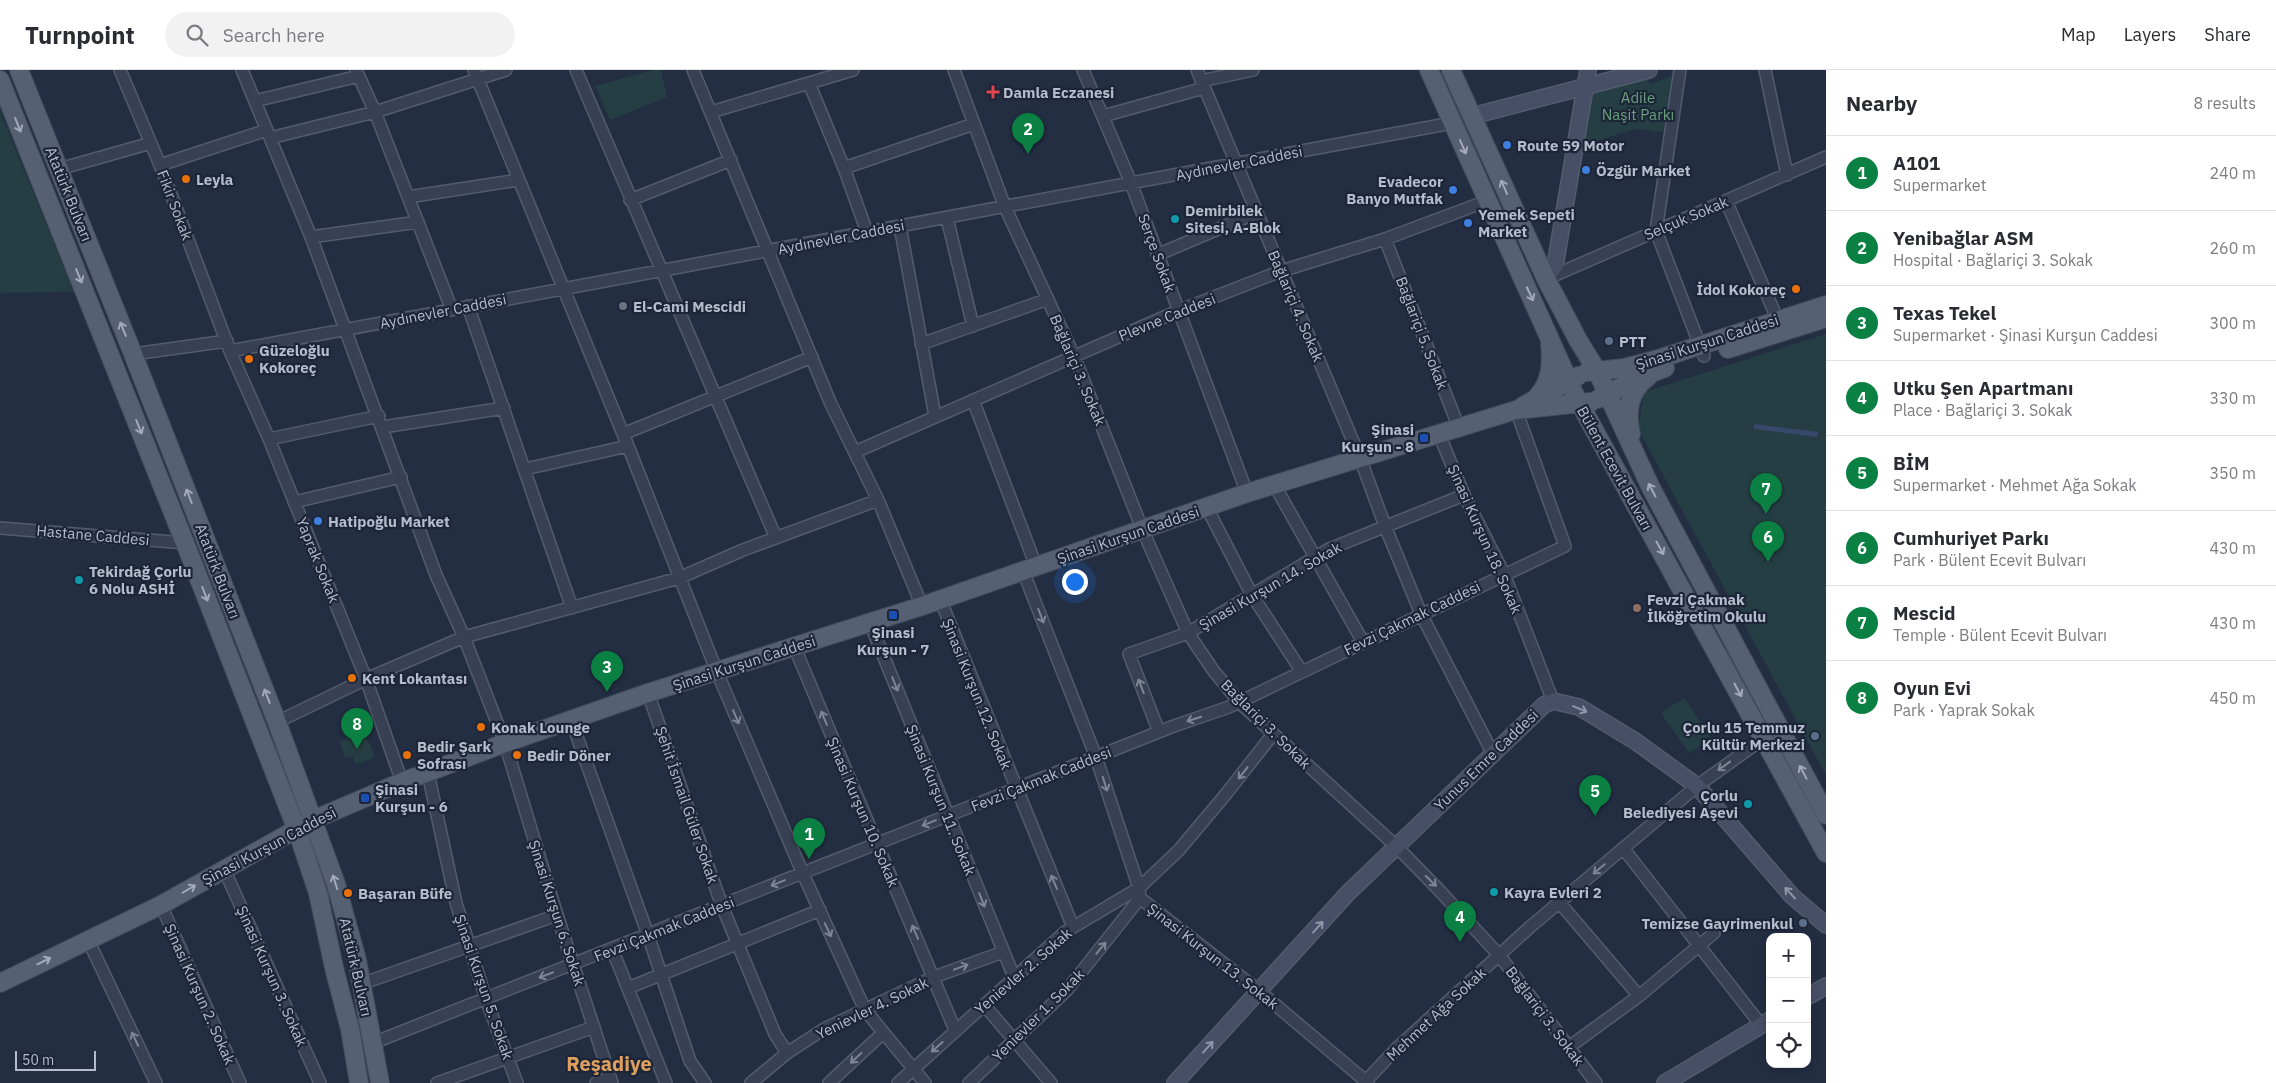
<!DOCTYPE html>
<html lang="en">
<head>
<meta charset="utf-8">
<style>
	body { margin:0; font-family:"IBM Plex Sans",sans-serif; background:#f2f2f3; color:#2b2b33 }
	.controls { position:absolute; right:15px; bottom:15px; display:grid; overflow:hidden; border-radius:10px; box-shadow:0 2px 8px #0003 }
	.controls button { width:45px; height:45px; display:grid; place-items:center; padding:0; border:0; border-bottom:1px solid #e1e1e2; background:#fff; color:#2b2b33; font:25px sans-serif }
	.scale { position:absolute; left:15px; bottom:12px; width:81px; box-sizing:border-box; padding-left:5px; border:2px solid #b5bccd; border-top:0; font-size:14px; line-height:18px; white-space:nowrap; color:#b5bccd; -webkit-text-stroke:4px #1d2638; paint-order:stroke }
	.you { position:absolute; left:1074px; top:511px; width:18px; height:18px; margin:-12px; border:4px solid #fff; border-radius:50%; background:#1a73e8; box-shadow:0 0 0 8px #1a73e833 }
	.badge { display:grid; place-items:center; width:32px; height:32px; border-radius:50%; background:#0b8043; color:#fff; font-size:16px; font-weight:700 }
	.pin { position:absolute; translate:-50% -41px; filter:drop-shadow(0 1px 2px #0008) }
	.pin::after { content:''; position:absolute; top:26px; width:18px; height:15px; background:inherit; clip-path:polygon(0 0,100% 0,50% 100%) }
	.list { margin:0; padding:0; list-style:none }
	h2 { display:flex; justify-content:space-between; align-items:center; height:65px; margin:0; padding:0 20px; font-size:21px }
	h2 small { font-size:16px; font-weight:400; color:#7c7c81 }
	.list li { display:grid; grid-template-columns:32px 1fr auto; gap:15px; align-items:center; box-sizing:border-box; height:75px; padding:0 20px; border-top:1px solid #e1e1e2 }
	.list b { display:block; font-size:19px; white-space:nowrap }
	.list p { margin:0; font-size:16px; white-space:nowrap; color:#7c7c81 }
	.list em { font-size:16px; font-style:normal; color:#7c7c81 }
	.icon { flex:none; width:28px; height:28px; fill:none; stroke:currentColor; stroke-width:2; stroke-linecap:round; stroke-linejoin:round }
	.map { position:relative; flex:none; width:1826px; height:1013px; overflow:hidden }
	header { display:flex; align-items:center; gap:30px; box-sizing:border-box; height:70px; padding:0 25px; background:#fff; border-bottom:1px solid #e1e1e2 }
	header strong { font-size:24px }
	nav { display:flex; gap:28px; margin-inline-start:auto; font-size:18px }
	.search { width:350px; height:45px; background:#f2f2f3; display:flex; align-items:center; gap:12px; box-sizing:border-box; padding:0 18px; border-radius:28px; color:#7c7c81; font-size:19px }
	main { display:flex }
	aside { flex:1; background:#fff }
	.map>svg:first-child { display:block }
</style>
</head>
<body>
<header>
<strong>Turnpoint</strong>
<div class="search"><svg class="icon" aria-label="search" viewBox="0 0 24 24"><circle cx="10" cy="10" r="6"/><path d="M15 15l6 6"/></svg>Search here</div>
<nav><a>Map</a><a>Layers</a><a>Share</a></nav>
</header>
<main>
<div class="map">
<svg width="1826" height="1013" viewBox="0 0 1826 1013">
	<rect width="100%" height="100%" fill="#232e43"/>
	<!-- green -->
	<path fill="#253e44" d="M 653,0 L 661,0 L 667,27 L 610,50 L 595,16 Z
		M 1674,5 L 1663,62 L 1635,59 L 1584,75 L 1592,24 L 1645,7 L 1651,14 Z
		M 0,42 L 74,222 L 0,223 Z
		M 1826,264 L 1826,705 L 1638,359 L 1644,322 Z
		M 1684,628 L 1711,668 L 1689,683 L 1661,643 Z
		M 363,661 L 374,684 L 373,688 L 358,694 L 354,692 L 353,686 L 345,688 L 340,671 Z"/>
	<!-- water -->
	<path fill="#36486c" d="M 1754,354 L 1818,362 L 1817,367 L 1754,359 Z"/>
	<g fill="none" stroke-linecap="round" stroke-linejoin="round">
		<!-- street casing -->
		<g stroke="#535c6d" stroke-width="14">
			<path id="street" d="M 120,0 L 160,95 L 230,281 L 269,369 L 366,609 L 402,712
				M 242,0 L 311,167 L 436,505 L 464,567 L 505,673 L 557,845 L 612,1013
				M 356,0 L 375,42 L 452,240
				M 474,0 L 628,376 L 717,602 L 803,804 L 865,940 L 925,1013
				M 576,0 L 776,468
				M 693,0 L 830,332 L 878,430 L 922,536
				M 954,0 L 1005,137 L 1074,286 L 1143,461 L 1188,563 L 1213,600 L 1240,633 L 1397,777 L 1438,819 L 1499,885 L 1596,1013
				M 1083,0 L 1131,113 L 1247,423
				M 1197,0 L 1360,388 L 1385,456 L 1421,544 L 1493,684
				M 1680,0 L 1656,161 L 1704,286
				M 1765,0 L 1787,105
				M 1201,11 L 1253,0
				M 809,13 L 844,98 L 867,162
				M 255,31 L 359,6
				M 711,42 L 853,0
				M 1103,46 L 1204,18
				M 270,68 L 375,42 L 506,0
				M 160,95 L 267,60
				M 844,98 L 974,54
				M 59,99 L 151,73
				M 408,127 L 518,110
				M 630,130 L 731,90
				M 1726,131 L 1780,255
				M 947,148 L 973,256
				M 900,156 L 935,346
				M 311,167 L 418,152
				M 1385,169 L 1459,358
				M 1157,185 L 1256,143
				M 1546,209 L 1826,87
				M 468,236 L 572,538
				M 921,274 L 1048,229
				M 230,281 L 1452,53
				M 133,284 L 227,271
				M 973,330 L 1036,496
				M 383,357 L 504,338
				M 623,364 L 812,287
				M 1439,364 L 1464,425 L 1504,504 L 1553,631
				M 269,369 L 379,346
				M 855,382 L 1178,241 L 1281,201 L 1385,169 L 1487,131
				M 525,399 L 628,376
				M 1275,416 L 1363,572
				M 294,432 L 401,407
				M 1207,438 L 1252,525 L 1302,602
				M 0,458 L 185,473
				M 1023,501 L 1096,687 L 1139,818 L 1140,828 L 1259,921 L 1368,1013
				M 940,529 L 1073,857
				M 870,553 L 1014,907
				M 794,576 L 955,960
				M 648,623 L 722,836 L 775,964 L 787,983
				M 571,650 L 648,865 L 690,991 L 705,1013
				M 277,652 L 366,609 L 464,567 L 679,508 L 743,480 L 878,430
				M 1159,662 L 1129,584 L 1188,563 L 1329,479 L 1464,425
				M 428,703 L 456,833 L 486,929 L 517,1013
				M 1623,778 L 1761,955
				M 224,799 L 320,1013
				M 1559,832 L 1639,926
				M 161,835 L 240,1013
				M 88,870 L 156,1013
				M 612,879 L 666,1013
				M 361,914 L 557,845
				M 628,918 L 820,840
				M 984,935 L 1051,1013
				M 373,973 L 1174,656 L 1229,637 L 1565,476 L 1516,340
				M 1569,977 L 1639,926 L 1714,863
				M 437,1013 L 594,957
				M 596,1013 L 610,1008
				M 751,1013 L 787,983 L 824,959 L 934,907 L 1003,882
				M 829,1013 L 883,963
				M 898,1013 L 1065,862 L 1139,818 L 1179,780 L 1226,724 L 1273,664
				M 969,1013 L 1067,920 L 1140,828
				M 1364,1013 L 1397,978 L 1530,857 L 1697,716 L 1764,668"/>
		</g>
		<!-- secondary casing -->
		<g stroke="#535c6d" stroke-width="18">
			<path id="secondary" d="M 1472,46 L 1649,0
				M 1546,209 L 1555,196 L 1588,0
				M 1807,927 L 1826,916
				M 1175,1013 L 1348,823 L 1544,635 L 1553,631 L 1579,637 L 1635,671 L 1697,716 L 1792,826 L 1826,855
				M 1665,1013 L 1770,950"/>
		</g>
		<!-- primary casing -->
		<g stroke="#424a5c" stroke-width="20">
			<path id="primary" d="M 19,0 L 133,284 L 277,652 L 336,814 L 357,890 L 380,1013
				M 1429,0 L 1574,323 L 1826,783
				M 1451,0 L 1546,209 L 1578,270 L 1597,301 L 1651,418 L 1826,745
				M 0,10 L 185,473 L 297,760 L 318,823 L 335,902 L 350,959 L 359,1013
				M 1728,279 L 1826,248
				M 1587,302 L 1624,298 L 1655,290 L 1826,235
				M 1537,327 C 1551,312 1552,294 1550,274
				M 1598,329 L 1640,307 L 1665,298
				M 1523,336 L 1578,306
				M 1631,364 C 1626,342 1628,321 1648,307
				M 0,913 L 161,835 L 313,750 L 402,712 L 505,673 L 648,623 L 922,536 L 1247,423 L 1516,340 L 1591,332"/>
		</g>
		<!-- street -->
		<use href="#street" stroke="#384153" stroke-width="11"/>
		<!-- secondary -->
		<use href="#secondary" stroke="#464f66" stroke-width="15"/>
		<!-- primary -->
		<use href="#primary" stroke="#566073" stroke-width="18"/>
	</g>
	<!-- one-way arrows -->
	<defs><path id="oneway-shaft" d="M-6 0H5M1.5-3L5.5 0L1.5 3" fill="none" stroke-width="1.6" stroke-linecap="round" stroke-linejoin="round" transform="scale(1.25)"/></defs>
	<g stroke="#a2aabb">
		<use href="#oneway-shaft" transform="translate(18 55) rotate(68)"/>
		<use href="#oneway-shaft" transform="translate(1463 77) rotate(66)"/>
		<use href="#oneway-shaft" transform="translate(1504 117) rotate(-114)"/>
		<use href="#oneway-shaft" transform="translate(79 206) rotate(68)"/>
		<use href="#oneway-shaft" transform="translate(1530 224) rotate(65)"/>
		<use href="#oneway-shaft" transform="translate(123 259) rotate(-112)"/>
		<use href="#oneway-shaft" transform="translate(139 357) rotate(68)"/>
		<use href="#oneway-shaft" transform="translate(1652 420) rotate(-118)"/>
		<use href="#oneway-shaft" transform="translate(189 426) rotate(-111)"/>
		<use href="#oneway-shaft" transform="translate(1660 478) rotate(61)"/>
		<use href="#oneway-shaft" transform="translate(205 524) rotate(69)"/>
		<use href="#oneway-shaft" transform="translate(1738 620) rotate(61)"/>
		<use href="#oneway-shaft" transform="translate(267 626) rotate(-111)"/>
		<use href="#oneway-shaft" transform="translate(1803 702) rotate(-118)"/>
		<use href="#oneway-shaft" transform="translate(335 812) rotate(-108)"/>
		<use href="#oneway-shaft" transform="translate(189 819) rotate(-30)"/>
		<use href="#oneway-shaft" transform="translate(44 891) rotate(-26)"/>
	</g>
	<g stroke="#7d8596">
		<use href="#oneway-shaft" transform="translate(1041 546) rotate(69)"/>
		<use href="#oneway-shaft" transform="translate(895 614) rotate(68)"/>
		<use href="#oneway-shaft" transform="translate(1141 616) rotate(-111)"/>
		<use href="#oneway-shaft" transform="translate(736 647) rotate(67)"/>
		<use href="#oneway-shaft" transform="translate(824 648) rotate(-113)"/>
		<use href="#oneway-shaft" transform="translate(1194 649) rotate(162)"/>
		<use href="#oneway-shaft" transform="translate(1724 696) rotate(144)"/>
		<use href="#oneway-shaft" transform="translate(1243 703) rotate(128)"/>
		<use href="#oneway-shaft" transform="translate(1105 714) rotate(72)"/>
		<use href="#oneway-shaft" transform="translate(929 753) rotate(158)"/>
		<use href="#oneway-shaft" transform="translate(1599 799) rotate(140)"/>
		<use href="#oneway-shaft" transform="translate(1431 811) rotate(45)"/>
		<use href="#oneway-shaft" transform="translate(1054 812) rotate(-113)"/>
		<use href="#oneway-shaft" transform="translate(778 813) rotate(158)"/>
		<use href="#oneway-shaft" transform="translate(982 830) rotate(68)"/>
		<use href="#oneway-shaft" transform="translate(828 860) rotate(65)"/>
		<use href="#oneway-shaft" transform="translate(915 862) rotate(-114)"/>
		<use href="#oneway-shaft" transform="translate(1101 878) rotate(-51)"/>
		<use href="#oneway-shaft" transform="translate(961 897) rotate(-20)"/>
		<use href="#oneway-shaft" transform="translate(546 905) rotate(159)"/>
		<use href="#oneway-shaft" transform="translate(135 969) rotate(-115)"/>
		<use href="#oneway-shaft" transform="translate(937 977) rotate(138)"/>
		<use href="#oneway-shaft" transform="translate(856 988) rotate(137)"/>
	</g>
	<g stroke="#8e96a9">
		<use href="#oneway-shaft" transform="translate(1580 639) rotate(23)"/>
		<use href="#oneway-shaft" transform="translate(1790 823) rotate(-133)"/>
		<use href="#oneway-shaft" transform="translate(1318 857) rotate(-48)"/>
		<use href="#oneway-shaft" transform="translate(1208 977) rotate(-48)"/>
	</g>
	<!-- markers -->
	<path fill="#e0444e" stroke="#1d2638" stroke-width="2" d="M990.5 14.5h5v5h5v5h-5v5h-5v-5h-5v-5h5z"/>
	<g fill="#3f7fe0" stroke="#1d2638" stroke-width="2">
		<circle cx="1507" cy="75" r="5"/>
		<circle cx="1586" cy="100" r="5"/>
		<circle cx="1453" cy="120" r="5"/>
		<circle cx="1468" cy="153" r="5"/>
		<circle cx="318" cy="451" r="5"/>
	</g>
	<g fill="#e8710a" stroke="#1d2638" stroke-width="2">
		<circle cx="186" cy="109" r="5"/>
		<circle cx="1796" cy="219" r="5"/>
		<circle cx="249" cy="289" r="5"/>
		<circle cx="352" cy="608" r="5"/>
		<circle cx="481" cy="657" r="5"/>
		<circle cx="407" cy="685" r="5"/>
		<circle cx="517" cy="685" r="5"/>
		<circle cx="348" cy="823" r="5"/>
	</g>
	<g fill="#0f9aa8" stroke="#1d2638" stroke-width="2">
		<circle cx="1175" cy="149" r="5"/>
		<circle cx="79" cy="510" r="5"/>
		<circle cx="1748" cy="734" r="5"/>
		<circle cx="1494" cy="822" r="5"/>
	</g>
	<circle fill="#6b7280" stroke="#1d2638" stroke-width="2" cx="623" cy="236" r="5"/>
	<g fill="#5c6f8a" stroke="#1d2638" stroke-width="2">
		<circle cx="1609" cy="271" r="5"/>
		<circle cx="1815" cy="666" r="5"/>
		<circle cx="1803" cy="853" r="5"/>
	</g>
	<g fill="#1a4fb4" stroke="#1d2638" stroke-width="2">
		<rect x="1419" y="363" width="10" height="10" rx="2.5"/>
		<rect x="888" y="540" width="10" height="10" rx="2.5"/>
		<rect x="360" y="723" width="10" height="10" rx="2.5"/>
	</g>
	<circle fill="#8d6e63" stroke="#1d2638" stroke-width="2" cx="1637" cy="538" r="5"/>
	<g text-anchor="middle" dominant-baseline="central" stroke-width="4.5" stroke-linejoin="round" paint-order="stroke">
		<!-- poi labels -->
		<g font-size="15" font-weight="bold" fill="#b5bccd" stroke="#1d2638" text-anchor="start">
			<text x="1003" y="22">Damla Eczanesi</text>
			<text x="1517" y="75">Route 59 Motor</text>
			<text x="1596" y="100">Özgür Market</text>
			<text x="196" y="109">Leyla</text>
			<text x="1443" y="111" text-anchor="end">Evadecor<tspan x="1443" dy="17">Banyo Mutfak</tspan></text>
			<text x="1185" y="140">Demirbilek<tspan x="1185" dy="17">Sitesi, A-Blok</tspan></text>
			<text x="1478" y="144">Yemek Sepeti<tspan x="1478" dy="17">Market</tspan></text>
			<text x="1786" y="219" text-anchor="end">İdol Kokoreç</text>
			<text x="633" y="236">El-Cami Mescidi</text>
			<text x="1619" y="271">PTT</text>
			<text x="259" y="280">Güzeloğlu<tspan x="259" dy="17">Kokoreç</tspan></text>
			<text x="1414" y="359" text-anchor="end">Şinasi<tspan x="1414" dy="17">Kurşun - 8</tspan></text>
			<text x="328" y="451">Hatipoğlu Market</text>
			<text x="89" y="501">Tekirdağ Çorlu<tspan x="89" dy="17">6 Nolu ASHİ</tspan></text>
			<text x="1647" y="529">Fevzi Çakmak<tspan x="1647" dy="17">İlköğretim Okulu</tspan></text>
			<text x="893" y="562" text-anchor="middle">Şinasi<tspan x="893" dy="17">Kurşun - 7</tspan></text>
			<text x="362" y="608">Kent Lokantası</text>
			<text x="491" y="657">Konak Lounge</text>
			<text x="1805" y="657" text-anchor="end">Çorlu 15 Temmuz<tspan x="1805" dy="17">Kültür Merkezi</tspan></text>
			<text x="417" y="676">Bedir Şark<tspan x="417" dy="17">Sofrası</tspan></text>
			<text x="527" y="685">Bedir Döner</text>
			<text x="375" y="719">Şinasi<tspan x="375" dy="17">Kurşun - 6</tspan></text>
			<text x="1738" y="725" text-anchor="end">Çorlu<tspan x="1738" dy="17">Belediyesi Aşevi</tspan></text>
			<text x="1504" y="822">Kayra Evleri 2</text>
			<text x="358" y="823">Başaran Büfe</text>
			<text x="1793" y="853" text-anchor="end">Temizse Gayrimenkul</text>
		</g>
		<!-- park labels -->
		<g font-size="15" fill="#6aa07b" stroke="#1d2638">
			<text x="1638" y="27">Adile<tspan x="1638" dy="17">Naşit Parkı</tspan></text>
		</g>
		<!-- street labels -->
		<g font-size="15" fill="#b5bccd" stroke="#1d2638">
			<text transform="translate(1239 93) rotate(-11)">Aydınevler Caddesi</text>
			<text transform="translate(69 124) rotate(68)">Atatürk Bulvarı</text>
			<text transform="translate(175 135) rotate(69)">Fikir Sokak</text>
			<text transform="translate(1686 148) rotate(-23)">Selçuk Sokak</text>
			<text transform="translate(841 167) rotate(-11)">Aydınevler Caddesi</text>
			<text transform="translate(1157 183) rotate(70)">Serçe Sokak</text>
			<text transform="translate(1296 236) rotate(67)">Bağlariçi 4. Sokak</text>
			<text transform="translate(443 241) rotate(-11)">Aydınevler Caddesi</text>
			<text transform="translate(1167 247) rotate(-22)">Plevne Caddesi</text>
			<text transform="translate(1422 263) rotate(69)">Bağlariçi 5. Sokak</text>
			<text transform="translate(1707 272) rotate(-18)">Şinasi Kurşun Caddesi</text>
			<text transform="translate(1078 300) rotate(67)">Bağlariçi 3. Sokak</text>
			<text transform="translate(1615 398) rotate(61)">Bülent Ecevit Bulvarı</text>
			<text transform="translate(93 465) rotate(5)">Hastane Caddesi</text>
			<text transform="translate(1128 465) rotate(-19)">Şinasi Kurşun Caddesi</text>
			<text transform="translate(1485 469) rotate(66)">Şinasi Kurşun 18. Sokak</text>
			<text transform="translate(318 490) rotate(68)">Yaprak Sokak</text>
			<text transform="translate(218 501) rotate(69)">Atatürk Bulvarı</text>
			<text transform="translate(1270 516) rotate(-30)">Şinasi Kurşun 14. Sokak</text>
			<text transform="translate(1412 548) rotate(-26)">Fevzi Çakmak Caddesi</text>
			<text transform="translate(744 593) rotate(-18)">Şinasi Kurşun Caddesi</text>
			<text transform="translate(977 624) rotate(68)">Şinasi Kurşun 12. Sokak</text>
			<text transform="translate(1266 654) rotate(45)">Bağlariçi 3. Sokak</text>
			<text transform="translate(1486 690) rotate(-44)">Yunus Emre Caddesi</text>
			<text transform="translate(1041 709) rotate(-22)">Fevzi Çakmak Caddesi</text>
			<text transform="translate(941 730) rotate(68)">Şinasi Kurşun 11. Sokak</text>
			<text transform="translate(687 735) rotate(71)">Şehit İsmail Güler Sokak</text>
			<text transform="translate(863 742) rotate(67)">Şinasi Kurşun 10. Sokak</text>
			<text transform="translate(269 776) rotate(-28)">Şinasi Kurşun Caddesi</text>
			<text transform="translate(557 843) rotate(72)">Şinasi Kurşun 6. Sokak</text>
			<text transform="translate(664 859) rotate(-22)">Fevzi Çakmak Caddesi</text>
			<text transform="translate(1213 886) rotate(38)">Şinasi Kurşun 13. Sokak</text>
			<text transform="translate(356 897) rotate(77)">Atatürk Bulvarı</text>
			<text transform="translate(1023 901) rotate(-41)">Yenievler 2. Sokak</text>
			<text transform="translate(272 906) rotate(66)">Şinasi Kurşun 3. Sokak</text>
			<text transform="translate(484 917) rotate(71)">Şinasi Kurşun 5. Sokak</text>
			<text transform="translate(200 924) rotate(66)">Şinasi Kurşun 2. Sokak</text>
			<text transform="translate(872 938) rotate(-26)">Yenievler 4. Sokak</text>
			<text transform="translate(1436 944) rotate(-43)">Mehmet Ağa Sokak</text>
			<text transform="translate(1038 945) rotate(-45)">Yenievler 1. Sokak</text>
			<text transform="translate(1545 946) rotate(53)">Bağlariçi 3. Sokak</text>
		</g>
		<!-- district labels -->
		<g font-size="20" font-weight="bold" fill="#dfa05d" stroke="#1d2638">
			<text x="609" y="993">Reşadiye</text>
		</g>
	</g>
</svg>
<div class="controls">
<button>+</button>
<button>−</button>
<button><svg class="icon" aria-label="locate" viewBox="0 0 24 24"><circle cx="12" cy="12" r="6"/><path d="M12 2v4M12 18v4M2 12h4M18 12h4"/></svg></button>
</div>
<div class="scale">50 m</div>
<div class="you"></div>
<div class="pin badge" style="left:809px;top:789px">1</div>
<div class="pin badge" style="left:1028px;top:84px">2</div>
<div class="pin badge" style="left:607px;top:622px">3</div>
<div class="pin badge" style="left:1460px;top:872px">4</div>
<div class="pin badge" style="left:1595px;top:746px">5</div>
<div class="pin badge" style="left:1768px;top:492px">6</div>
<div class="pin badge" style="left:1766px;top:444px">7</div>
<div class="pin badge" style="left:357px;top:679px">8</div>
</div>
<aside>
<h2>Nearby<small>8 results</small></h2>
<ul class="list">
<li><span class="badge">1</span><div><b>A101</b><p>Supermarket</p></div><em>240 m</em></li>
<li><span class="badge">2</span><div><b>Yenibağlar ASM</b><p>Hospital · Bağlariçi 3. Sokak</p></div><em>260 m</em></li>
<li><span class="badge">3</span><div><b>Texas Tekel</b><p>Supermarket · Şinasi Kurşun Caddesi</p></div><em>300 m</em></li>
<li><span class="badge">4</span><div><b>Utku Şen Apartmanı</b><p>Place · Bağlariçi 3. Sokak</p></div><em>330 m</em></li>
<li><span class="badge">5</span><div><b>BİM</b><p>Supermarket · Mehmet Ağa Sokak</p></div><em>350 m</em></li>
<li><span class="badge">6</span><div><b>Cumhuriyet Parkı</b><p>Park · Bülent Ecevit Bulvarı</p></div><em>430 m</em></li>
<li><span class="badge">7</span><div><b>Mescid</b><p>Temple · Bülent Ecevit Bulvarı</p></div><em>430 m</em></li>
<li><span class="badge">8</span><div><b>Oyun Evi</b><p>Park · Yaprak Sokak</p></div><em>450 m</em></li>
</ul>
</aside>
</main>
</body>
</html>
